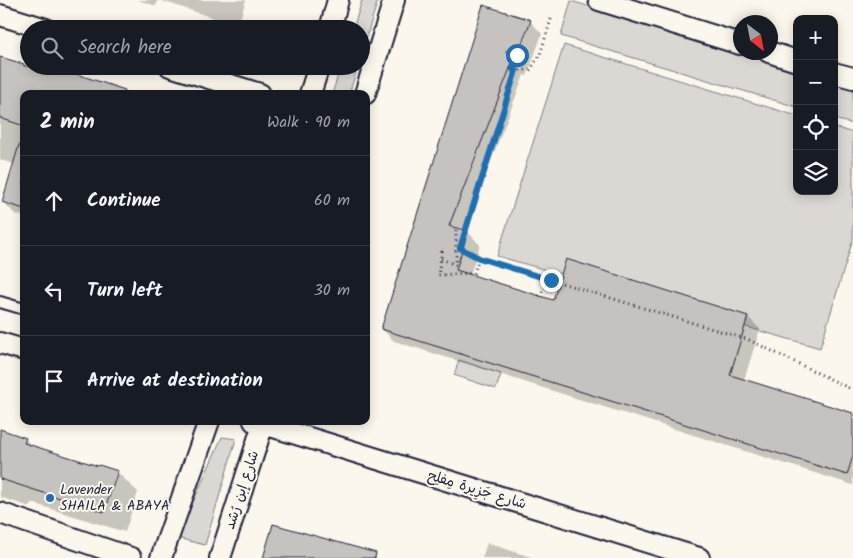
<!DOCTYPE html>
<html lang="en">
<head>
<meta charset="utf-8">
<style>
	body { margin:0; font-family:Kalam,"Playpen Sans Arabic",sans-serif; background:#20242c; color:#f1f3f6 }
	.controls { position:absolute; right:15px; top:15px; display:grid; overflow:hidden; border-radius:10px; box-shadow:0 2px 12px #0003 }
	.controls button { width:45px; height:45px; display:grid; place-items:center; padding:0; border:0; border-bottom:1px solid #363941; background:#171b24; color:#f1f3f6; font:25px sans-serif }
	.compass { position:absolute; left:733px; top:15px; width:45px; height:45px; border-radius:50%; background:#171b24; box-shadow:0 2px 12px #0003; rotate:148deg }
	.stop { position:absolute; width:15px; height:15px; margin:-11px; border:4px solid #1f6fb2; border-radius:50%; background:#fff }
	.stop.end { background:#1f6fb2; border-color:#fff; box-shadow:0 1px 5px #0008 }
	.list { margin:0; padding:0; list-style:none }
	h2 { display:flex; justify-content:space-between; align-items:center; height:65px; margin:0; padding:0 20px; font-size:21px }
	h2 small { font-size:16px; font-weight:400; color:#9ea1a6 }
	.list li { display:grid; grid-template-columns:32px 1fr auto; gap:15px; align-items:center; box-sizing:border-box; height:90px; padding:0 20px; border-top:1px solid #363941 }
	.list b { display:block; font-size:19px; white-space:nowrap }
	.list em { font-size:16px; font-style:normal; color:#9ea1a6 }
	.icon { flex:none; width:28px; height:28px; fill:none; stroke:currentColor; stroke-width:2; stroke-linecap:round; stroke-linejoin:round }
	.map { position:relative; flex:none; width:853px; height:558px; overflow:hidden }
	.search { position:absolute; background:#171b24; box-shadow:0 2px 12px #0003; left:20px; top:20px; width:350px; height:55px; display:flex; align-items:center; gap:12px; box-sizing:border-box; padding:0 18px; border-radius:28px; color:#9ea1a6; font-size:19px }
	.panel { position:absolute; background:#171b24; box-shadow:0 2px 12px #0003; left:20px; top:90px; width:350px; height:335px; border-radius:10px }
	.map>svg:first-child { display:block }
</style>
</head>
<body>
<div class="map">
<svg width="853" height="558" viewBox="0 0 853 558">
	<rect width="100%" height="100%" fill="#fbf7ec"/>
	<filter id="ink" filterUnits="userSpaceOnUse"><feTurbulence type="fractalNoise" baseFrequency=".02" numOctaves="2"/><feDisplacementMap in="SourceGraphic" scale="10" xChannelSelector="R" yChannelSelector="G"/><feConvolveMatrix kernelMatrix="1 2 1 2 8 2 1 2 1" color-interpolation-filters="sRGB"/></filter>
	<g filter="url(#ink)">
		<!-- green -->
		<path fill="#dbd8d3" stroke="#7e7d87" d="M 362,0 L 378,0 L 361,54 L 361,29 L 353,29 Z
			M 571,1 L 797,70 L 797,107 L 561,36 Z
			M 564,45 L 797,116 L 797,191 L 834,191 L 834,127 L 853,133 L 853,239 L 820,348 L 497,256 Z
			M 341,66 L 358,66 L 349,94 L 332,94 Z
			M 834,81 L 853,87 L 853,124 L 834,119 Z
			M 459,360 L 501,374 L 496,389 L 454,375 Z
			M 222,437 L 236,439 L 205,545 L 177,538 Z"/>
		<!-- shadow -->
		<path fill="#0003" d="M 138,0 L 158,0 L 156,6 Z
			M 159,0 L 246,0 L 238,26 Z
			M 530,21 L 542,34 L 527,76 L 524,75 L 464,231 L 468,232 L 480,245 L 470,275 L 554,302 L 748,317 L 760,329 L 744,380 L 853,414 L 853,485 L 394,341 L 382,329 Z
			M 0,58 L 38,70 L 24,94 L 24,217 L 15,214 L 3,202 L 15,164 L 0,160 Z
			M 0,431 L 25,439 L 33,447 L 99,468 L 117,472 L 138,492 L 125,532 L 32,503 L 30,507 L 0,497 Z
			M 487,543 L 534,558 L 482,558 Z"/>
		<!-- building -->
		<path fill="#c6c2c0" stroke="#22223b" d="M 483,5 L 531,20 L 514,64 L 512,63 L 449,226 L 468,231 L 456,270 L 553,300 L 566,259 L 748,316 L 730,375 L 853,413 L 853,456 L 847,475 L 381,329 Z
			M 0,57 L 24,64 L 24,66 L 31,66 L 37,68 L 38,66 L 52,66 L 125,90 L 124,94 L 24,94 L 24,126 L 0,118 Z
			M 19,145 L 24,145 L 24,209 L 2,202 Z
			M 0,429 L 26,438 L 24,443 L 98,466 L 99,465 L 118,471 L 104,512 L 0,479 Z
			M 273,524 L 376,553 L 375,558 L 263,558 Z"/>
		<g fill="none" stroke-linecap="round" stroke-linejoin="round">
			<!-- lane casing -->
			<g stroke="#22223b" stroke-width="14">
				<path id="lane" d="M 0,302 L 24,309"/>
			</g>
			<!-- street casing -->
			<g stroke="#22223b" stroke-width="24">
				<path id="street" d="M 599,0 L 740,44
					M 0,15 L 46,29
					M 330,29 L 338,0
					M 769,52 L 797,61
					M 170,66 L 260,94
					M 834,73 L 853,78
					M 310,94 L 319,66
					M 365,94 L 394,0
					M 0,343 L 24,350
					M 254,421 L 699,558
					M 0,513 L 131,558
					M 161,558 L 209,421
					M 220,558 L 264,421"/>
			</g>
			<!-- path -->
			<path stroke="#22223b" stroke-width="3" stroke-dasharray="1 4" stroke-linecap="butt" d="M 506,51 L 517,55 L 513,69
				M 510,68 L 516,70 L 530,70 L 540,55 L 552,16
				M 516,70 L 460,248 L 479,258 L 749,340 L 853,390
				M 442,251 L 438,275 L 474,273 L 479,258
				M 441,259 L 456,265 L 456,228
				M 539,296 L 551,280"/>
			<!-- lane -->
			<use href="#lane" stroke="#fbf7ec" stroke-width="10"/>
			<!-- street -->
			<use href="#street" stroke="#fbf7ec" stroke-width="20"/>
		</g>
	</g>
	<g fill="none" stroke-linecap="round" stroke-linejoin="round" filter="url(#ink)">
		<!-- route -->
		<path stroke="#1f6fb2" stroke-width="6" d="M 517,55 L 513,70 L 516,70 L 460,248 L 479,258 L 551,280"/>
	</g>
	<!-- markers -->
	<circle fill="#1f6fb2" stroke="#fbf7ec" stroke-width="2" cx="50" cy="498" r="5"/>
	<g text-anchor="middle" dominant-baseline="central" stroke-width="4" stroke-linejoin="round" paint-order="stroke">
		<!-- poi labels -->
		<g font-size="14" fill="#22223b" stroke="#fbf7ec" text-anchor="start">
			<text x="60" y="490">Lavender<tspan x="60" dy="16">SHAILA &amp; ABAYA</tspan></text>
		</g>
		<!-- street labels -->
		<g font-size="14" fill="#22223b" stroke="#fbf7ec">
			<text transform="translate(242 490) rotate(-72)">شارع إبن رُشد</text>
			<text transform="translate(477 490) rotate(17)">شارع جَزِيرة مِفلِح</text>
		</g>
	</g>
</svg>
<div class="controls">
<button>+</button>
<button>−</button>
<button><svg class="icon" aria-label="locate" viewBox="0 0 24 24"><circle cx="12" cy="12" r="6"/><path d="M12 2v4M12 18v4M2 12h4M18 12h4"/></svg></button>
<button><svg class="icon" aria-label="layers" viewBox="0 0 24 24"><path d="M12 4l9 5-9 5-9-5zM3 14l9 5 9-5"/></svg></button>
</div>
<svg class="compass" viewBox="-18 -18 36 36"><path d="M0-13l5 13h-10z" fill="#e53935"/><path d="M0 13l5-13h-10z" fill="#9ea1a6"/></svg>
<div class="stop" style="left:517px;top:55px"></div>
<div class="stop end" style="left:551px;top:280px"></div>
<div class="search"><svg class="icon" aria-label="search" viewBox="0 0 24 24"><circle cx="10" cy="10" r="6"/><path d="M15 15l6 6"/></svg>Search here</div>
<section class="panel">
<h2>2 min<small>Walk · 90 m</small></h2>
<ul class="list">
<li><svg class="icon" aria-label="ahead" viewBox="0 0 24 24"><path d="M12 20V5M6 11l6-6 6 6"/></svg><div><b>Continue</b></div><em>60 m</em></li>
<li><svg class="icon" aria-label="left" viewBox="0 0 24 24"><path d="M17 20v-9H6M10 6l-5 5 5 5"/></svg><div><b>Turn left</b></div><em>30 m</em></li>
<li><svg class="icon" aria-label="arrive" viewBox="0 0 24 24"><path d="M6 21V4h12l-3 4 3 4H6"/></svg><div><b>Arrive at destination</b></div></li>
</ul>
</section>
</div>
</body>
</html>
